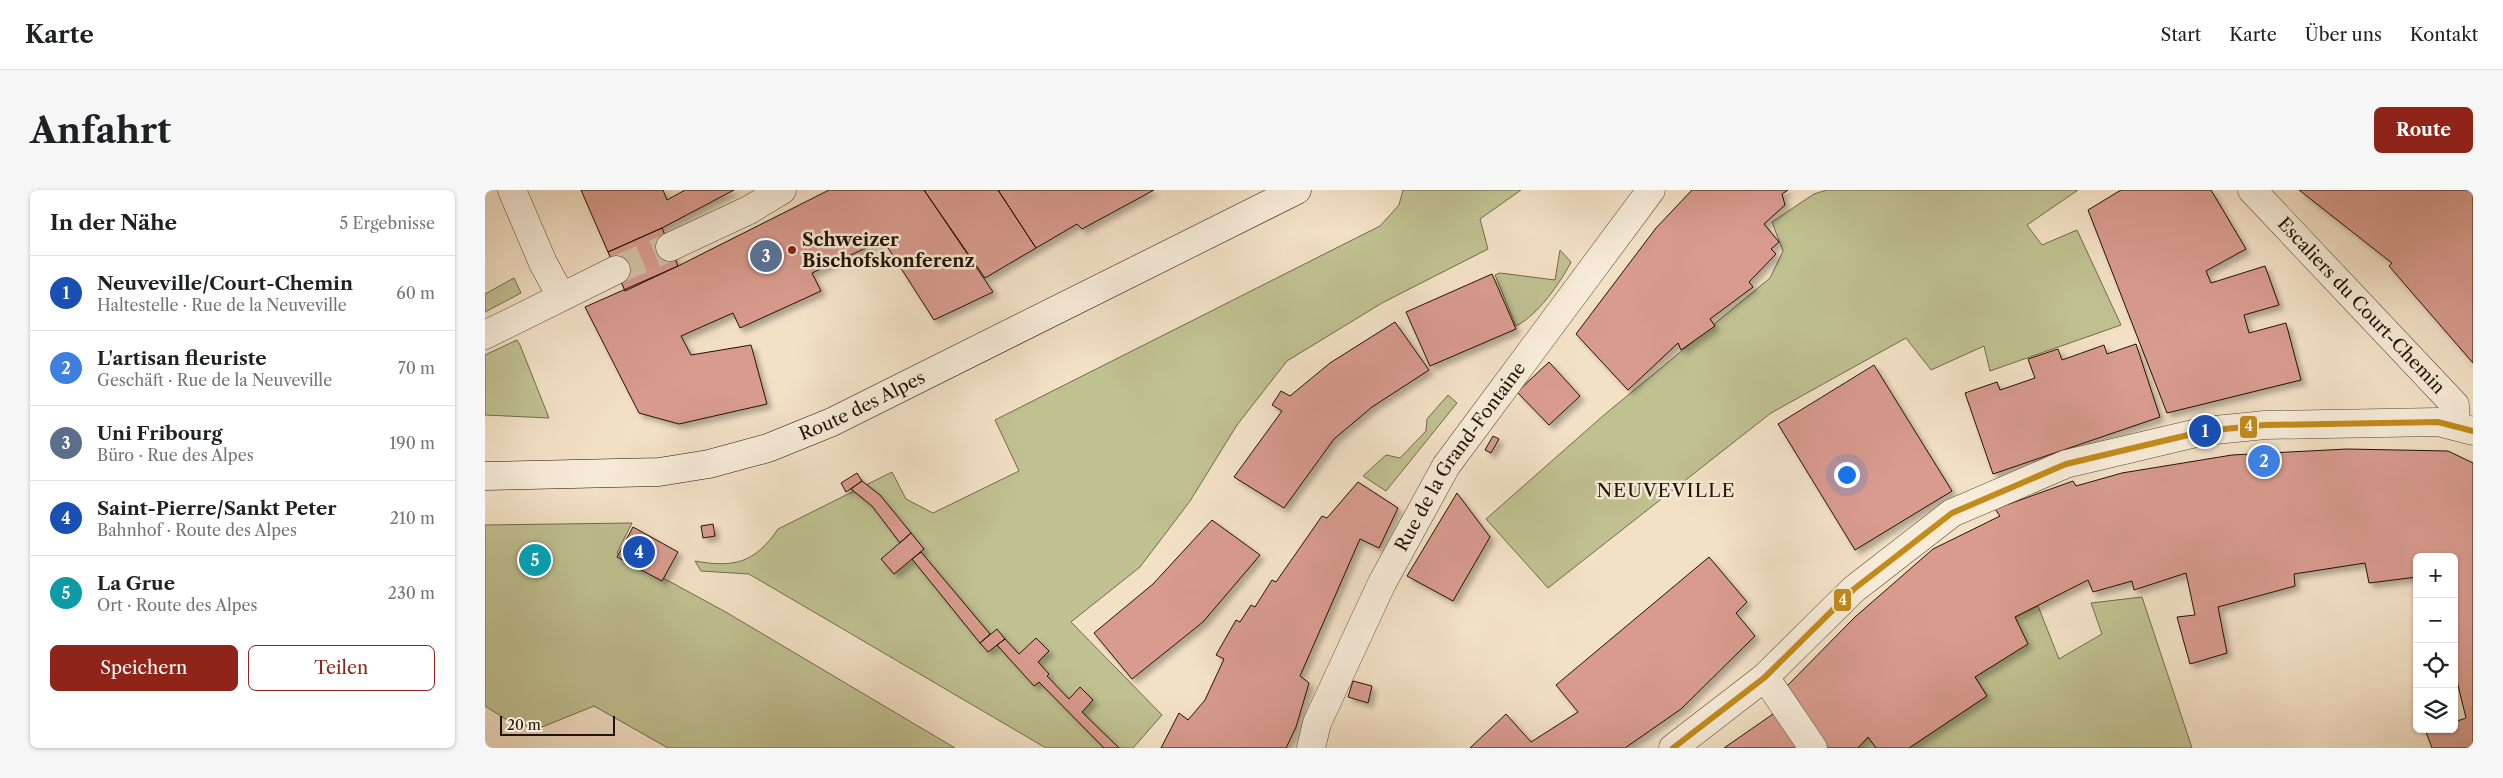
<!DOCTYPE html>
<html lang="de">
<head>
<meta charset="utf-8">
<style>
	body { margin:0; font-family:"Libre Caslon Text",serif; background:#f6f6f6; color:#202124 }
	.controls { position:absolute; right:15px; bottom:15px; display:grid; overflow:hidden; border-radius:8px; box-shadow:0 1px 4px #0004 }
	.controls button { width:45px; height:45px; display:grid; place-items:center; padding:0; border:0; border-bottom:1px solid #e0e0e0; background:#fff; color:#202124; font:25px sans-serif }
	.scale { position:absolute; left:15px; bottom:12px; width:115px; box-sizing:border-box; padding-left:5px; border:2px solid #231200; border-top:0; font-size:14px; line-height:18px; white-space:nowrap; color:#231200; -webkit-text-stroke:4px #f7ecda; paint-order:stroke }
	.you { position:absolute; left:1361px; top:284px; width:18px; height:18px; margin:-12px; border:4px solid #fff; border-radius:50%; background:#1a73e8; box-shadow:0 0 0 8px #1a73e833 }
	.badge { display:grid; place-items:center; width:32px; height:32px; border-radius:50%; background:#8f2418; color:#fff; font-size:16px; font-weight:700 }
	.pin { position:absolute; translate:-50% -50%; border:2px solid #fff; box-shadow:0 1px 5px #0006 }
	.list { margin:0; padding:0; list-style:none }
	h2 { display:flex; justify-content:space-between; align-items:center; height:65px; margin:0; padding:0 20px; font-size:21px }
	h2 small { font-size:16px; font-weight:400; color:#757577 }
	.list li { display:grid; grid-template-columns:32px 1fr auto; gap:15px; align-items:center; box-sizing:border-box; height:75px; padding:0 20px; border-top:1px solid #e0e0e0 }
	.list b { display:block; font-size:19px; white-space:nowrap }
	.list p { margin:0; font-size:16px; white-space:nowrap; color:#757577 }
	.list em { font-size:16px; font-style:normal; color:#757577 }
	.actions { display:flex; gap:10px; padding:15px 20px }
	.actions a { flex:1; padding:11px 0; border:1px solid #8f2418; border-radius:8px; text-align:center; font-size:18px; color:#8f2418 }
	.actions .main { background:#8f2418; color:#fff }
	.icon { flex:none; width:28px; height:28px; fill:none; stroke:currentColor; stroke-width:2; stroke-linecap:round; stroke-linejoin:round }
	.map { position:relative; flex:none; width:1988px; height:558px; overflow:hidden; border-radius:8px }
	header { display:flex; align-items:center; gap:30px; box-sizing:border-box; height:70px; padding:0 25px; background:#fff; border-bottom:1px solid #e0e0e0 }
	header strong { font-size:24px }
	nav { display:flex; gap:28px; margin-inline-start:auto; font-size:18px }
	.intro { display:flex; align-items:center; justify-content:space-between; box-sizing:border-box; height:120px; padding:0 30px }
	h1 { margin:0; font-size:35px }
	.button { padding:12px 22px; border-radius:8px; background:#8f2418; color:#fff; font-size:18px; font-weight:700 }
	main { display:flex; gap:30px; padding:0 30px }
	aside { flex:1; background:#fff; border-radius:8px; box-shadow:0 1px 4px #0004 }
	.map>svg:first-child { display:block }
</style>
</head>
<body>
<header>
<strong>Karte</strong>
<nav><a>Start</a><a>Karte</a><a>Über uns</a><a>Kontakt</a></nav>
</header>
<div class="intro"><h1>Anfahrt</h1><a class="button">Route</a></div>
<main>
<aside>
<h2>In der Nähe<small>5 Ergebnisse</small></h2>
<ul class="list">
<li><span class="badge" style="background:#1a4fb4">1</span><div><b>Neuveville/Court-Chemin</b><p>Haltestelle · Rue de la Neuveville</p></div><em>60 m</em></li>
<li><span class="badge" style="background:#3f7fe0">2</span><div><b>L'artisan fleuriste</b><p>Geschäft · Rue de la Neuveville</p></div><em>70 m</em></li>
<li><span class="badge" style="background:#5c6f8a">3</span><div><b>Uni Fribourg</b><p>Büro · Rue des Alpes</p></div><em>190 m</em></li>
<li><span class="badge" style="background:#1a4fb4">4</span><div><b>Saint-Pierre/Sankt Peter</b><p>Bahnhof · Route des Alpes</p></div><em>210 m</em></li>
<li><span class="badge" style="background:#0f9aa8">5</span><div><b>La Grue</b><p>Ort · Route des Alpes</p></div><em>230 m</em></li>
</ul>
<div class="actions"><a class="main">Speichern</a><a>Teilen</a></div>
</aside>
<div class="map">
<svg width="1988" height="558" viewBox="0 0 1988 558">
	<defs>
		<filter id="shadow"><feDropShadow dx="4.5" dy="4.5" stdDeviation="2.5" flood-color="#0004"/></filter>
	</defs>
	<rect width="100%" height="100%" fill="#f3e1c6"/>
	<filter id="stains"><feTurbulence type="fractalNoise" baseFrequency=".004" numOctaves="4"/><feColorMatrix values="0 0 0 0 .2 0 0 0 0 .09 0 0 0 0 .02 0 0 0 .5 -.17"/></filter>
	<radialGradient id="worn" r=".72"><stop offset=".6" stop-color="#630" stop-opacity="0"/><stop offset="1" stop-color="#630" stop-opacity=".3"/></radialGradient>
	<!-- green -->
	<path fill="#c0c191" stroke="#726a48" d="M 918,0 L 1036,0 L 995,29 L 1003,59 L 897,113 L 802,171 L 752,235 L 705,311 L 655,377 L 586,432 L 677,525 L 648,558 L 561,558 L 264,384 L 216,381 L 210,371 C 249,378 270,373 293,339 L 407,282 L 421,309 L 448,323 L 534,281 L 510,230 L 895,36 L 914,15 Z
		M 1342,0 L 1593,0 L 1542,35 L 1557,55 L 1592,40 L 1636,135 L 1505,181 L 1499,156 L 1446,180 L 1421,148 L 1286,223 L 1063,398 L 1001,329 L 1119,225 L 1285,88 L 1298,61 L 1287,32 L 1329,4 Z
		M 1075,60 L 1086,72 C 1076,92 1052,126 1031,136 L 1010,85 L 1015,83 L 1070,90 Z
		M 29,88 L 36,103 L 0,122 L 0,104 Z
		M 32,150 L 35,155 L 64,228 L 0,225 L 0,165 Z
		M 963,205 L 972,213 L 901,301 L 878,286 L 901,265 L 915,268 L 941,241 L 942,229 Z
		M 147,333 L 132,363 L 239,421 L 470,558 L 183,558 L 109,516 L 57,537 L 30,535 L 0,516 L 0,335 Z
		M 1657,407 L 1707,558 L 1424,558 L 1502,506 L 1490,487 L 1542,454 L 1530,427 L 1553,416 L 1574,469 L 1617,444 L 1606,413 Z
		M 1383,547 L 1391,558 L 1373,558 Z"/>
	<!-- building -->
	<path fill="#d89b8e" stroke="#231200" filter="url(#shadow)" d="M 96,0 L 178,0 L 182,10 L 200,0 L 249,0 L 177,38 L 123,62 Z
		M 344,0 L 439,0 L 508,102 L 449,130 L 398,50 L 327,83 L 336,101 L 255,138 L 248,123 L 196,146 L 206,165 L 266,155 L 282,214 L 194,234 L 154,223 L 100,117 L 193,76 Z
		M 439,0 L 513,0 L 551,58 L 500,88 Z
		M 513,0 L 669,0 L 597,39 L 592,34 L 551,58 Z
		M 1303,0 L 1297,4 L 1300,15 L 1279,34 L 1294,52 L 1286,59 L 1291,64 L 1264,92 L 1268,97 L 1225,129 L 1230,136 L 1196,160 L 1193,153 L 1143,200 L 1091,144 L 1171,38 L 1207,0 Z
		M 1636,0 L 1726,0 L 1761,59 L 1721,81 L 1726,93 L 1780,76 L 1794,115 L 1759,125 L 1764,143 L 1801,133 L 1816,190 L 1682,223 L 1603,20 Z
		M 1814,0 L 1985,0 L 1988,2 L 1988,173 L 1904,76 L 1907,73 Z
		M 177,38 L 193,76 L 140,101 L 123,62 Z
		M 1007,84 L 1031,139 L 945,176 L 921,122 Z
		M 910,132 L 944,180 L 887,217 L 849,249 L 799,318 L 749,287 L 797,221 L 787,215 L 796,201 L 805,206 L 845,173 Z
		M 1651,154 L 1675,227 L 1508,284 L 1480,203 L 1512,192 L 1515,200 L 1550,188 L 1543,169 L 1573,159 L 1577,170 L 1619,155 L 1622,164 Z
		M 1064,172 L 1095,206 L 1064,235 L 1032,202 Z
		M 1389,175 L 1467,301 L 1370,360 L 1293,234 Z
		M 1008,246 L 1014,249 L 1006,263 L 1000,260 Z
		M 1862,259 L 1963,261 L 1988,273 L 1988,558 L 1947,558 L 1941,542 L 1949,539 L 1969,539 L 1969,532 L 1981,528 L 1969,479 L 1969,367 L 1932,367 L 1932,387 L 1884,393 L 1880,373 L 1809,384 L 1810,396 L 1733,417 L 1742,463 L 1705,474 L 1692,427 L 1710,425 L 1701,383 L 1649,400 L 1647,391 L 1608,402 L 1603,390 L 1530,427 L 1543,454 L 1490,487 L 1502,506 L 1424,558 L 1391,558 L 1383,547 L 1373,558 L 1338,558 L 1297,501 L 1370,427 L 1448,359 L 1515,326 L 1510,319 L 1588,291 L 1591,296 L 1637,283 L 1747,265 Z
		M 372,283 L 377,291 L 361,302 L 356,293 Z
		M 377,291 L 395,305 L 426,343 L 415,353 L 387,316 L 366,299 Z
		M 873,292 L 913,318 L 894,358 L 875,349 L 815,486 L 824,493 L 811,537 L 801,558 L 676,558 L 694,523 L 703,530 L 720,510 L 739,469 L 731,465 L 751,430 L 755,432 L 766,415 L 770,417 L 787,390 L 791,392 L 837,326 L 842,328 Z
		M 972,303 L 1005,347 L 968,411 L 922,386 Z
		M 727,330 L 775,365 L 718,432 L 647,489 L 609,443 L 668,394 Z
		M 228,334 L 230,346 L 218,348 L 216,336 Z
		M 148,337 L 193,362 L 177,391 L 132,367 Z
		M 426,343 L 439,359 L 409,384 L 396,369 Z
		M 436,362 L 505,444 L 495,453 L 427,369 Z
		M 1224,367 L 1262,412 L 1251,423 L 1270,446 L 1196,519 L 1140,558 L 985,558 L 1021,524 L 1046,552 L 1093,522 L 1071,495 Z
		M 512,439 L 520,449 L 503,462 L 495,453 Z
		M 551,448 L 564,461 L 553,472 L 564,484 L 562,486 L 584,509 L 595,497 L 608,510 L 597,522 L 634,558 L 619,558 L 554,492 L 549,496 L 512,455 L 520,449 L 534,464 Z
		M 868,491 L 887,496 L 883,513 L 863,507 Z
		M 1291,522 L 1316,558 L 1239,558 Z"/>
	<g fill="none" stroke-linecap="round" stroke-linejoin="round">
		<!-- minor-tunnel -->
		<path stroke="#d4c2a8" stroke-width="28" stroke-dasharray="28 14" stroke-linecap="butt" d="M 131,80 L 185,57"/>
		<!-- pedestrian casing -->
		<g stroke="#574632" stroke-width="29">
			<path id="pedestrian" d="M 27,0 L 58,73 L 76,106"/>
		</g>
		<!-- minor casing -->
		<g stroke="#574632" stroke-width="29">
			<g id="minor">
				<path id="s1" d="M 1767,0 L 1970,215 L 1971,236"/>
				<path d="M 185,57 L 264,20 L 297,0"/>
				<path d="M 0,145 L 131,80"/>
				<path d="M 1280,487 L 1328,558"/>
				<path id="s2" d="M 826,558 L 832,533 L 897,393 L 961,276 L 1166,0"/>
				<path d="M 1188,558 L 1280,487 L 1369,399 L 1467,323 L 1581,274 L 1720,241 L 1780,235 L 1953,232 L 1988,241"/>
			</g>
		</g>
		<!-- secondary casing -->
		<g stroke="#231200" stroke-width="29">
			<g id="secondary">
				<path id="s3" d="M 0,286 L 174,282 L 224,274 L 283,258 L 347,232 L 812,0"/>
			</g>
		</g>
		<!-- pedestrian -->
		<use href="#pedestrian" stroke="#f7ecda" stroke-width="28"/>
		<!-- minor -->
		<use href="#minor" stroke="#f7ecda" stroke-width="28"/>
		<!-- secondary -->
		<use href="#secondary" stroke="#f7ecda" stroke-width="28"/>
		<!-- bus-1 casing -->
		<g stroke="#f7ecda" stroke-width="10">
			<path id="bus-1" d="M 1188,558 L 1280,487 L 1369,399 L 1467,323 L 1581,274 L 1720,241 L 1780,235 L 1953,232 L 1988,241"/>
		</g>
		<!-- bus-1 -->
		<use href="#bus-1" stroke="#c28b1a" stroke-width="6"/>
	</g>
	<!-- markers -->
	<circle fill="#8f2418" stroke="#f7ecda" stroke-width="2" cx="307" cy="60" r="5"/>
	<g text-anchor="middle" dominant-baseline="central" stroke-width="5" stroke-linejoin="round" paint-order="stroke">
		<!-- poi labels -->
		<g font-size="18" font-weight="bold" fill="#231200" stroke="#f7ecda" text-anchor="start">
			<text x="317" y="50">Schweizer<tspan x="317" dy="21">Bischofskonferenz</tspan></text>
		</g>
		<!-- street labels -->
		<g font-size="18" fill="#231200" stroke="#f7ecda">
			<text stroke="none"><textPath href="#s1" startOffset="159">Escaliers du Court-Chemin</textPath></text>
			<text stroke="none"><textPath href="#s3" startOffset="389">Route des Alpes</textPath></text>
			<text stroke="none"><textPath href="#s2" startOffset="329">Rue de la Grand-Fontaine</textPath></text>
		</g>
		<!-- neighbourhood labels -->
		<g font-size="19" letter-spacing="1" fill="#231200" stroke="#f7ecda">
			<text x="1181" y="300">NEUVEVILLE</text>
		</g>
	</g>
	<g stroke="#f7ecda" stroke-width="2">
		<rect x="1754" y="225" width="19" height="24" rx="5" fill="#c28b1a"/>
		<rect x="1348" y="398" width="19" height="24" rx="5" fill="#c28b1a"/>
	</g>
	<g font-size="14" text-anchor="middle" font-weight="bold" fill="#fff">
		<text x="1764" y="241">4</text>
		<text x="1358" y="415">4</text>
	</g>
	<rect width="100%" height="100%" filter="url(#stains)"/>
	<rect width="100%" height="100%" fill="url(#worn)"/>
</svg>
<div class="controls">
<button>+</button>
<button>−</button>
<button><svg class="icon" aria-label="locate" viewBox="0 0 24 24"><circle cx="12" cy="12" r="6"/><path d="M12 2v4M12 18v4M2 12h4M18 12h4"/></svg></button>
<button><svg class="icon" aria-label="layers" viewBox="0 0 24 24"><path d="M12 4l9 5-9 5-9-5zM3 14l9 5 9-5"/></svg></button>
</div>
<div class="scale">20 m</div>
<div class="you"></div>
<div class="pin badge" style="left:1720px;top:241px;background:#1a4fb4">1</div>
<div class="pin badge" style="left:1779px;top:271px;background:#3f7fe0">2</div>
<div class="pin badge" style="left:281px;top:66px;background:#5c6f8a">3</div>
<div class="pin badge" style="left:154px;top:362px;background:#1a4fb4">4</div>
<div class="pin badge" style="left:50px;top:370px;background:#0f9aa8">5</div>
</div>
</main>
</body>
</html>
